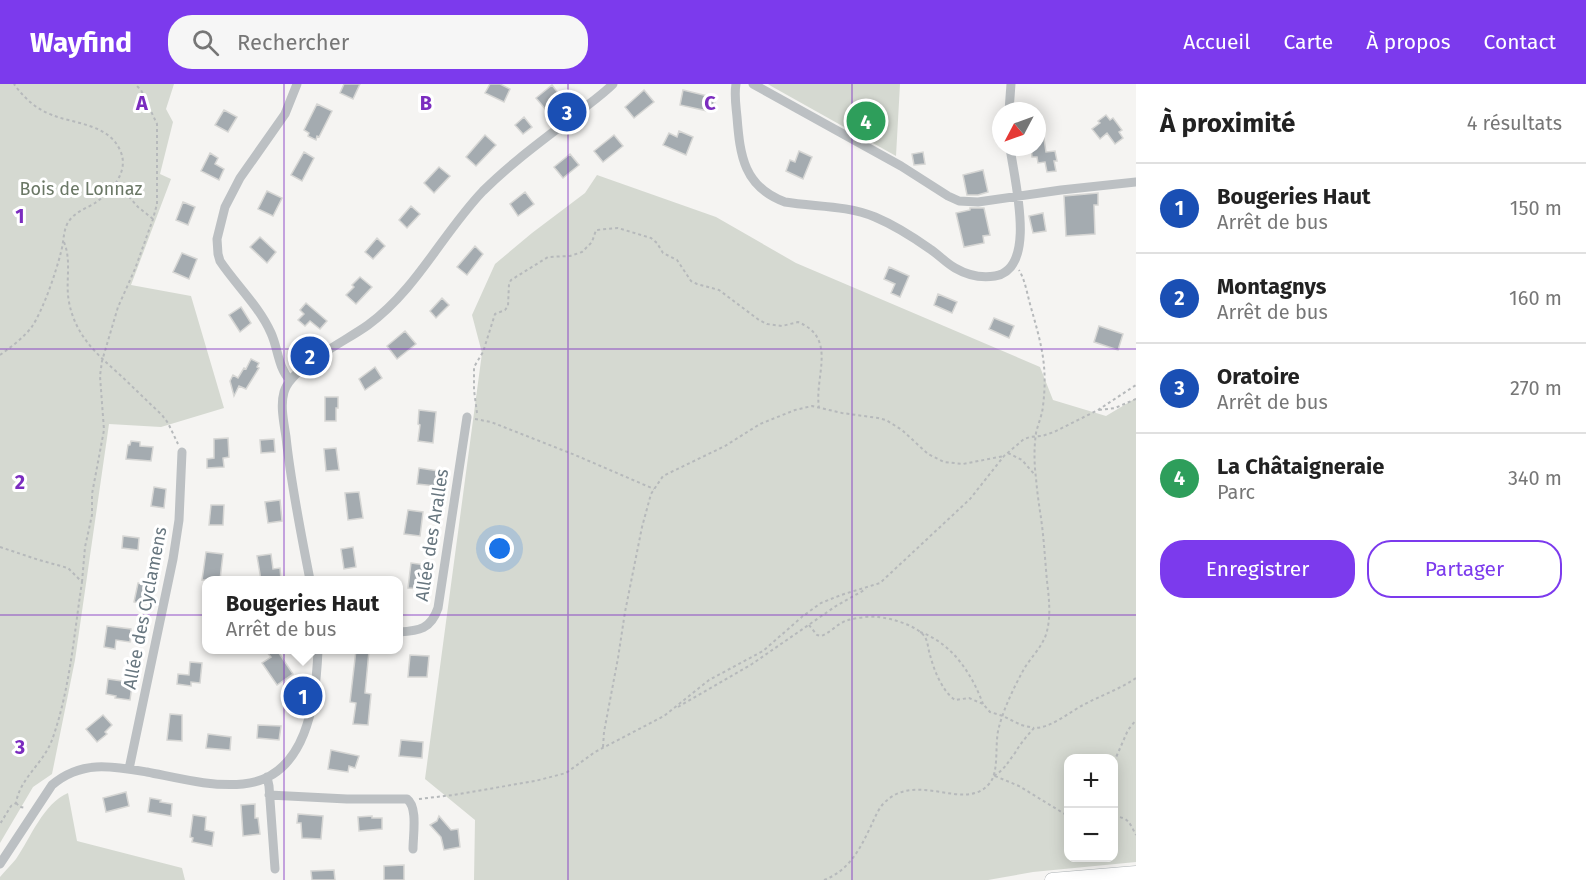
<!DOCTYPE html>
<html lang="fr">
<head>
<meta charset="utf-8">
<style>
	body { margin:0; font-family:"Fira Sans",sans-serif; background:#f6f6f6; color:#222 }
	.controls { position:absolute; right:18px; bottom:18px; display:grid; overflow:hidden; border-radius:12px; box-shadow:0 3px 15px #0003 }
	.controls button { width:54px; height:54px; display:grid; place-items:center; padding:0; border:0; border-bottom:2px solid #e0e0e0; background:#fff; color:#222; font:30px sans-serif }
	.compass { position:absolute; left:992px; top:18px; width:54px; height:54px; border-radius:50%; background:#fff; box-shadow:0 3px 15px #0003; rotate:229deg }
	.you { position:absolute; left:500px; top:465px; width:21px; height:21px; margin:-15px; border:4px solid #fff; border-radius:50%; background:#1a73e8; box-shadow:0 0 0 9px #1a73e833 }
	.badge { display:grid; place-items:center; width:39px; height:39px; border-radius:50%; background:#7c3aed; color:#fff; font-size:20px; font-weight:700 }
	.pin { position:absolute; translate:-50% -50%; border:3px solid #fff; box-shadow:0 2px 6px #0006 }
	.popup { position:absolute; left:202px; top:492px; width:201px; height:78px; box-sizing:border-box; display:grid; place-content:center; border-radius:12px; background:#fff; filter:drop-shadow(0 2px 4px #0005); font-size:20px; white-space:nowrap; color:#767676 }
	.popup b { font-size:22px; color:#222 }
	.popup::after { content:''; position:absolute; left:50%; top:100%; margin-left:-12px; border:12px solid transparent; border-top-color:#fff }
	.list { margin:0; padding:0; list-style:none }
	h2 { display:flex; justify-content:space-between; align-items:center; height:78px; margin:0; padding:0 24px; font-size:26px }
	h2 small { font-size:20px; font-weight:400; color:#767676 }
	.list li { display:grid; grid-template-columns:39px 1fr auto; gap:18px; align-items:center; box-sizing:border-box; height:90px; padding:0 24px; border-top:2px solid #e0e0e0 }
	.list b { display:block; font-size:22px; white-space:nowrap }
	.list p { margin:0; font-size:20px; white-space:nowrap; color:#767676 }
	.list em { font-size:20px; font-style:normal; color:#767676 }
	.actions { display:flex; gap:12px; padding:18px 24px }
	.actions a { flex:1; padding:14px 0; border:2px solid #7c3aed; border-radius:24px; text-align:center; font-size:21px; color:#7c3aed }
	.actions .main { background:#7c3aed; color:#fff }
	.icon { flex:none; width:33px; height:33px; fill:none; stroke:currentColor; stroke-width:2; stroke-linecap:round; stroke-linejoin:round }
	.map { position:relative; flex:none; width:1136px; height:796px; overflow:hidden }
	header { display:flex; align-items:center; gap:36px; box-sizing:border-box; height:84px; padding:0 30px; background:#7c3aed; color:#fff }
	header strong { font-size:28px }
	nav { display:flex; gap:33px; margin-inline-start:auto; font-size:21px }
	.search { width:420px; height:54px; background:#f6f6f6; display:flex; align-items:center; gap:15px; box-sizing:border-box; padding:0 21px; border-radius:24px; color:#767676; font-size:22px }
	main { display:flex }
	aside { flex:1; background:#fff }
	.map>svg:first-child { display:block }
</style>
</head>
<body>
<header>
<strong>Wayfind</strong>
<div class="search"><svg class="icon" aria-label="search" viewBox="0 0 24 24"><circle cx="10" cy="10" r="6"/><path d="M15 15l6 6"/></svg>Rechercher</div>
<nav><a>Accueil</a><a>Carte</a><a>À propos</a><a>Contact</a></nav>
</header>
<main>
<div class="map">
<svg width="1136" height="796" viewBox="0 0 1136 796">
	<rect width="100%" height="100%" fill="#f5f4f2"/>
	<!-- green -->
	<path fill="#d5d9d1" fill-rule="evenodd" d="M 0,0 L 174,0 L 166,25 L 173,38 L 160,90 L 171,95 L 131,201 L 191,212 L 224,324 L 161,343 L 109,340 L 75,576 L 52,690 L 33,703 L 0,759 Z
		M 768,0 L 900,0 L 896,72 L 771,2 Z
		M 597,91 L 716,133 L 796,179 L 1040,283 L 1053,316 L 1106,332 L 1136,314 L 1136,778 L 1033,788 L 988,796 L 474,796 L 475,736 L 425,695 L 482,269 L 472,231 L 495,180 L 532,149 L 585,109 ZM 1114,674 L 1114,774 L 1068,774 L 1068,674 Z
		M 68,709 L 77,757 L 182,784 L 185,796 L 0,796 L 0,793 C 5,787 11,781 16,775 C 31,753 43,720 68,709 Z"/>
	<!-- building -->
	<path fill="#a4abb0" stroke="#d6d6d4" stroke-width="1.5" d="M 344,0 L 360,0 L 353,15 L 340,9 Z
		M 490,0 L 500,0 L 510,5 L 504,18 L 485,9 Z
		M 552,1 L 562,14 L 546,26 L 536,14 Z
		M 644,6 L 654,18 L 634,34 L 625,23 Z
		M 683,6 L 716,14 L 712,28 L 680,21 Z
		M 317,20 L 332,27 L 319,53 L 317,52 L 316,56 L 308,52 L 309,49 L 304,46 Z
		M 224,26 L 237,33 L 228,48 L 215,41 Z
		M 1106,31 L 1110,36 L 1113,34 L 1122,46 L 1119,48 L 1123,54 L 1115,60 L 1107,49 L 1100,55 L 1092,45 L 1100,39 L 1098,37 Z
		M 524,33 L 532,43 L 523,50 L 515,41 Z
		M 1037,41 L 1042,41 L 1046,68 L 1055,67 L 1057,77 L 1054,77 L 1056,87 L 1047,88 L 1045,78 L 1038,79 L 1037,73 L 1032,73 L 1031,63 L 1037,63 Z
		M 679,47 L 693,53 L 686,71 L 663,61 L 669,49 L 677,53 Z
		M 485,51 L 496,61 L 476,82 L 466,73 Z
		M 614,51 L 623,62 L 603,78 L 594,67 Z
		M 799,67 L 812,73 L 803,95 L 786,87 L 790,76 L 795,78 Z
		M 304,68 L 314,74 L 302,97 L 291,91 Z
		M 923,68 L 925,80 L 914,81 L 912,70 Z
		M 210,69 L 218,74 L 215,80 L 224,85 L 219,96 L 201,87 Z
		M 570,70 L 579,81 L 563,94 L 554,83 Z
		M 439,83 L 450,92 L 434,109 L 424,99 Z
		M 983,86 L 988,108 L 978,111 L 967,111 L 963,91 Z
		M 267,107 L 282,114 L 273,132 L 258,125 Z
		M 525,108 L 534,120 L 518,132 L 510,120 Z
		M 1098,109 L 1098,121 L 1094,121 L 1095,150 L 1066,152 L 1064,112 Z
		M 183,118 L 195,123 L 188,141 L 176,136 Z
		M 411,122 L 420,130 L 407,144 L 399,136 Z
		M 970,124 L 984,124 L 990,151 L 983,152 L 984,159 L 964,163 L 956,129 L 970,126 Z
		M 1043,129 L 1046,147 L 1033,149 L 1029,132 Z
		M 260,153 L 276,168 L 267,179 L 250,163 Z
		M 377,154 L 385,162 L 373,175 L 365,168 Z
		M 475,162 L 483,170 L 467,191 L 457,183 Z
		M 182,169 L 197,175 L 189,195 L 173,188 Z
		M 889,183 L 909,192 L 900,213 L 891,209 L 895,200 L 884,195 Z
		M 360,193 L 372,203 L 356,220 L 346,211 L 354,203 L 352,201 Z
		M 938,210 L 957,218 L 952,229 L 934,221 Z
		M 442,214 L 449,221 L 436,234 L 430,227 Z
		M 306,219 L 327,237 L 320,245 L 310,237 L 305,242 L 298,236 L 304,230 L 300,226 Z
		M 241,223 L 251,239 L 240,248 L 229,231 Z
		M 994,234 L 1014,242 L 1009,254 L 989,245 Z
		M 1099,242 L 1123,250 L 1118,266 L 1094,258 Z
		M 405,247 L 416,260 L 397,275 L 387,262 Z
		M 251,275 L 259,279 L 257,283 L 259,284 L 246,305 L 239,302 L 234,312 L 230,297 L 233,291 L 238,294 L 244,284 L 246,285 Z
		M 375,283 L 382,294 L 365,306 L 359,295 Z
		M 325,313 L 338,313 L 338,324 L 336,324 L 336,337 L 325,337 Z
		M 419,326 L 436,328 L 433,359 L 418,357 L 420,341 L 418,340 Z
		M 228,354 L 229,373 L 223,374 L 224,383 L 207,384 L 207,375 L 214,374 L 214,355 Z
		M 274,355 L 275,368 L 261,369 L 260,356 Z
		M 131,357 L 140,358 L 140,362 L 153,363 L 151,377 L 126,375 L 128,361 L 130,361 Z
		M 336,364 L 339,386 L 326,387 L 324,365 Z
		M 419,384 L 439,387 L 436,402 L 417,400 Z
		M 154,403 L 166,405 L 164,424 L 151,422 Z
		M 359,408 L 363,434 L 348,436 L 345,409 Z
		M 280,416 L 282,437 L 268,439 L 265,418 Z
		M 211,421 L 224,421 L 223,441 L 209,441 Z
		M 408,426 L 423,428 L 420,452 L 404,450 Z
		M 123,452 L 139,454 L 138,466 L 122,464 Z
		M 353,463 L 356,483 L 344,485 L 341,465 Z
		M 206,468 L 223,470 L 220,496 L 202,496 Z
		M 271,470 L 273,485 L 280,484 L 281,496 L 261,496 L 257,472 Z
		M 411,479 L 426,481 L 425,483 L 430,483 L 429,492 L 425,492 L 423,505 L 408,504 Z
		M 138,499 L 150,501 L 147,520 L 134,518 Z
		M 107,542 L 131,545 L 130,558 L 116,556 L 115,565 L 104,563 Z
		M 265,566 L 277,566 L 293,590 L 277,601 L 262,579 L 271,573 Z
		M 356,566 L 369,567 L 365,609 L 371,610 L 368,641 L 353,640 L 356,619 L 350,618 Z
		M 410,571 L 429,572 L 427,593 L 408,593 Z
		M 190,578 L 202,579 L 200,599 L 191,598 L 191,602 L 177,600 L 178,590 L 189,591 Z
		M 108,595 L 122,597 L 122,600 L 132,601 L 130,616 L 115,614 L 116,612 L 106,610 Z
		M 170,630 L 182,631 L 182,657 L 167,656 Z
		M 103,631 L 112,641 L 105,648 L 107,650 L 97,658 L 86,645 Z
		M 258,641 L 281,642 L 279,656 L 257,654 Z
		M 208,650 L 231,653 L 230,666 L 206,664 Z
		M 401,656 L 423,658 L 422,674 L 399,672 Z
		M 331,666 L 359,672 L 355,684 L 349,682 L 348,688 L 328,685 Z
		M 126,708 L 129,722 L 106,728 L 103,714 Z
		M 150,714 L 161,716 L 160,718 L 172,720 L 171,732 L 148,728 Z
		M 255,720 L 255,734 L 258,734 L 260,750 L 243,752 L 241,721 Z
		M 298,730 L 323,732 L 321,755 L 302,754 L 301,739 L 297,739 Z
		M 193,731 L 206,733 L 205,746 L 214,748 L 212,762 L 192,758 L 193,754 L 190,753 Z
		M 372,732 L 372,734 L 382,734 L 382,745 L 359,747 L 358,733 Z
		M 439,732 L 451,746 L 458,745 L 460,763 L 444,766 L 441,753 L 430,741 L 437,737 Z
		M 404,781 L 404,796 L 384,796 L 384,782 Z
		M 334,786 L 335,796 L 312,796 L 311,787 Z"/>
	<g fill="none" stroke-linecap="round" stroke-linejoin="round">
		<!-- secondary casing -->
		<g stroke="#afb4b7" stroke-width="15">
			<path id="secondary" d="M 1052,796 L 1136,789"/>
		</g>
		<!-- path -->
		<path stroke="#b6b9bb" stroke-width="2" stroke-dasharray="3 3" stroke-linecap="butt" d="M 117,99 L 138,123 L 153,135
			M 64,158 C 72,178 65,198 69,218 C 75,250 95,269 118,289 C 133,303 147,317 162,331 L 168,339 L 178,360
			M 0,271 C 11,263 22,255 31,244 C 43,227 56,188 61,168 C 64,158 63,145 69,137 C 75,128 87,124 95,119 C 112,107 130,87 120,66 C 108,40 75,40 52,31 C 36,25 24,14 14,0
			M 1099,326 L 1115,324 L 1136,315
			M 477,329 L 474,306 L 474,283 L 483,268 L 495,230 L 505,226 L 508,222 L 509,200 L 511,196 L 548,173 L 570,172 L 582,168 L 592,158 L 596,146 L 618,144 L 651,154 L 657,159 L 663,169 L 677,176 L 691,197 L 697,200 L 719,206 L 759,236 L 767,240 L 782,242 L 798,238 C 838,254 814,293 819,323
			M 475,335 L 491,338 L 575,371 L 654,405
			M 1008,369 L 1022,376 L 1035,391
			M 0,463 L 39,476 L 68,484 L 82,498 C 74,550 70,606 52,656 C 43,680 20,694 16,719 L 11,722 L 0,740
			M 82,498 L 85,463 L 92,431 L 92,410 L 104,346 L 100,292 L 102,277 L 118,223 L 135,185 L 153,135 L 157,120 L 157,40 L 141,6 L 135,0
			M 809,541 L 817,551 L 821,552 C 830,549 836,541 845,537 C 855,534 868,532 878,533 C 891,534 918,542 925,553 C 928,558 928,565 930,571 C 934,586 942,607 955,616 L 969,614 L 983,620 L 990,628 L 1003,632 L 1021,641 L 1034,644
			M 920,548 C 952,559 972,590 983,620
			M 678,623 L 752,580 L 836,522 L 866,505
			M 603,663 L 604,648 L 618,574 L 625,528 L 642,443 L 651,410 L 663,392 L 725,362 L 760,340 L 795,326 L 812,322 L 842,329 L 878,334 L 886,336 L 902,346 L 928,370 L 944,378 L 963,380 L 1004,372
			M 1114,678 L 1128,646 L 1136,636
			M 994,692 C 1004,686 1008,678 1015,669 C 1020,660 1027,652 1034,644 C 1052,644 1069,628 1085,620 C 1102,611 1120,605 1136,594
			M 995,692 L 1019,702 L 1068,732
			M 419,715 L 453,711 L 535,697 L 566,689 L 595,668 L 664,632 L 709,596 L 763,567 L 803,532 L 821,519 L 841,511 L 880,499 L 970,415 L 1004,372 L 1024,355 L 1030,353 L 1042,352 L 1054,348 L 1098,326 L 1136,301
			M 16,719 L 20,723 L 26,724
			M 1114,732 C 1129,734 1129,738 1136,751
			M 824,796 C 848,787 859,767 870,744 C 874,736 877,727 883,720 C 916,685 964,729 989,700 C 1000,688 994,660 999,643 C 1004,624 1014,603 1024,585 C 1031,573 1044,561 1047,547 C 1051,531 1049,514 1047,497 C 1045,476 1044,455 1041,434 C 1039,421 1037,407 1036,394 C 1034,379 1034,363 1036,349 C 1038,340 1042,332 1043,322 C 1048,281 1041,259 1030,220 C 1027,209 1025,196 1019,186"/>
		<!-- street -->
		<path stroke="#bcc0c3" stroke-width="9" d="M 736,0 C 734,11 736,22 737,33 C 740,72 744,103 785,118 C 815,123 846,121 875,133 C 894,141 913,153 930,165 C 939,171 946,179 955,184 C 967,191 982,194 995,192 C 1039,185 1013,91 1010,63
			M 753,0 L 901,82 L 948,112 L 959,117 L 978,118 L 1061,106 L 1136,98
			M 1009,27 L 1011,0
			M 290,296 C 278,284 278,264 271,249 C 259,222 236,201 220,177 L 218,170 L 217,155 L 225,123 L 240,94 L 285,30 L 297,0
			M 310,496 C 301,449 291,401 286,353 C 284,339 280,322 284,308 C 291,283 346,257 368,241 C 417,205 442,150 483,107 C 511,79 543,56 574,32 C 587,21 601,12 613,0
			M 399,548 C 419,547 431,545 438,524 L 467,333
			M 129,685 L 173,475 L 179,436 L 182,368
			M 267,693 L 269,702 L 275,785
			M 269,711 L 347,715 L 407,715 C 418,723 413,751 413,765
			M 0,780 L 52,701 C 81,676 112,682 147,688 C 178,694 211,703 243,700 C 307,694 316,617 318,566"/>
		<!-- secondary -->
		<use href="#secondary" stroke="#fff" stroke-width="14"/>
	</g>
	<!-- grid -->
	<path fill="none" stroke="#7b2cbf" stroke-width="1.5" stroke-opacity="0.55" d="M 284,0 L 284,796M 568,0 L 568,796M 852,0 L 852,796M 0,265 L 1136,265M 0,531 L 1136,531"/>
	<g text-anchor="middle" dominant-baseline="central" stroke-width="6" stroke-linejoin="round" paint-order="stroke">
		<!-- park labels -->
		<g font-size="18" fill="#6a7765" stroke="#fff">
			<text x="81" y="105">Bois de Lonnaz</text>
		</g>
		<!-- street labels -->
		<g font-size="18" fill="#67767f" stroke="#fff">
			<text transform="translate(432 451) rotate(-81)">Allée des Aralles</text>
			<text transform="translate(145 524) rotate(-79)">Allée des Cyclamens</text>
		</g>
	</g>
	<g font-size="20" text-anchor="middle" font-weight="bold" fill="#7b2cbf" stroke="#fff" stroke-width="6" stroke-linejoin="round" paint-order="stroke">
		<text x="142" y="26">A</text>
		<text x="426" y="26">B</text>
		<text x="710" y="26">C</text>
		<text x="20" y="139">1</text>
		<text x="20" y="405">2</text>
		<text x="20" y="670">3</text>
	</g>
</svg>
<div class="controls">
<button>+</button>
<button>−</button>
</div>
<svg class="compass" viewBox="-18 -18 36 36"><path d="M0-13l5 13h-10z" fill="#e53935"/><path d="M0 13l5-13h-10z" fill="#767676"/></svg>
<div class="you"></div>
<div class="pin badge" style="left:303px;top:612px;background:#1a4fb4">1</div>
<div class="popup"><b>Bougeries Haut</b>Arrêt de bus</div>
<div class="pin badge" style="left:310px;top:272px;background:#1a4fb4">2</div>
<div class="pin badge" style="left:567px;top:28px;background:#1a4fb4">3</div>
<div class="pin badge" style="left:866px;top:37px;background:#2e9e5b">4</div>
</div>
<aside>
<h2>À proximité<small>4 résultats</small></h2>
<ul class="list">
<li><span class="badge" style="background:#1a4fb4">1</span><div><b>Bougeries Haut</b><p>Arrêt de bus</p></div><em>150 m</em></li>
<li><span class="badge" style="background:#1a4fb4">2</span><div><b>Montagnys</b><p>Arrêt de bus</p></div><em>160 m</em></li>
<li><span class="badge" style="background:#1a4fb4">3</span><div><b>Oratoire</b><p>Arrêt de bus</p></div><em>270 m</em></li>
<li><span class="badge" style="background:#2e9e5b">4</span><div><b>La Châtaigneraie</b><p>Parc</p></div><em>340 m</em></li>
</ul>
<div class="actions"><a class="main">Enregistrer</a><a>Partager</a></div>
</aside>
</main>
</body>
</html>
